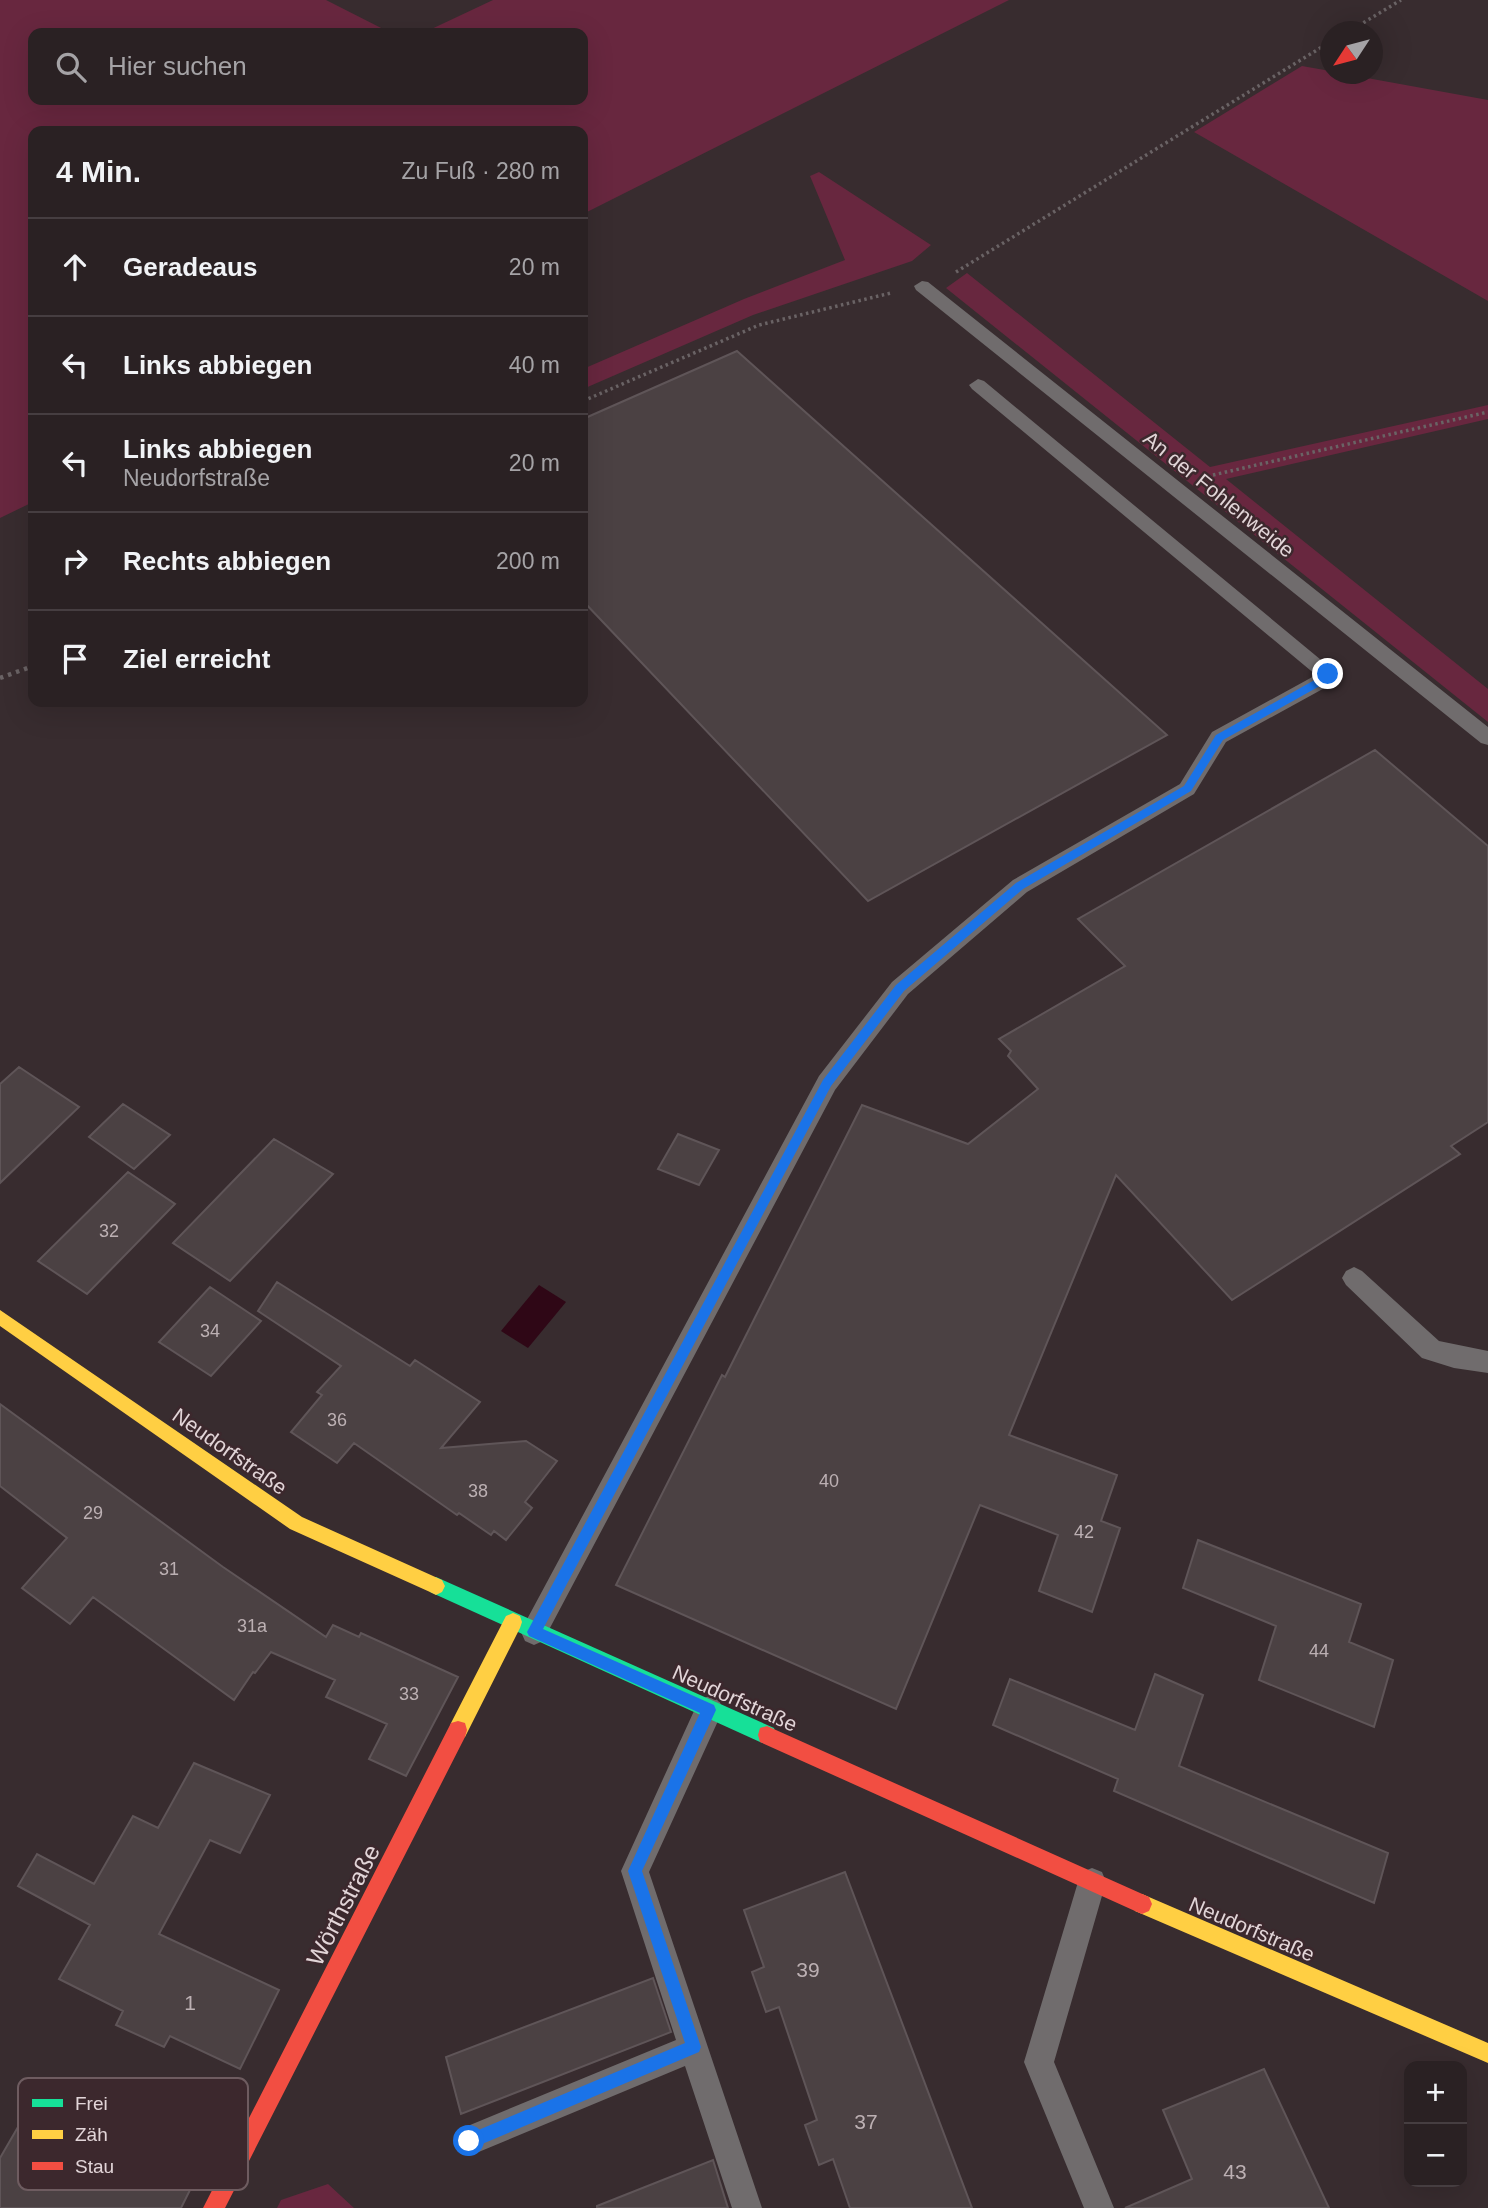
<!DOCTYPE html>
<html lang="de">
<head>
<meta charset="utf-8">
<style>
	body { margin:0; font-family:Arial,sans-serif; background:#362e30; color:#f1f3f6 }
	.controls { position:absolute; right:21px; bottom:21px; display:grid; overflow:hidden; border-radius:14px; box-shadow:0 7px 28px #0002 }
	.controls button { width:63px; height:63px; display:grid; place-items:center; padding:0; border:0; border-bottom:2px solid #463e41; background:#2a2123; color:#f1f3f6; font:35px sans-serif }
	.compass { position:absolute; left:1320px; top:21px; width:63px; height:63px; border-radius:50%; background:#2a2123; box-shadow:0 7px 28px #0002; rotate:234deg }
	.stop { position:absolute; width:21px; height:21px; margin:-16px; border:5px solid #1a73e8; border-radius:50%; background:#fff }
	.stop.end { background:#1a73e8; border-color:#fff; box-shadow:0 2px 7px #0008 }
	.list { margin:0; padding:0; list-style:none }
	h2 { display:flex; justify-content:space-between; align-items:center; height:91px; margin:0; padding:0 28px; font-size:30px }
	h2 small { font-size:23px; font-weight:400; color:#a5a3a6 }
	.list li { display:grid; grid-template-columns:46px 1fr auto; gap:21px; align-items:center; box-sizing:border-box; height:98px; padding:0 28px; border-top:2px solid #463e41 }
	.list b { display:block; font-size:26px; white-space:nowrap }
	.list p { margin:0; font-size:23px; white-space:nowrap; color:#a5a3a6 }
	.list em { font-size:23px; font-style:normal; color:#a5a3a6 }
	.icon { flex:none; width:38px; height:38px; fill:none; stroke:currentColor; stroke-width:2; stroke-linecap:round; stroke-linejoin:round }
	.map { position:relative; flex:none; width:1488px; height:2208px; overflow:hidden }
	.search { position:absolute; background:#2a2123; box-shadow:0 7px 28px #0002; left:28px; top:28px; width:560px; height:77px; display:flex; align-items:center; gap:18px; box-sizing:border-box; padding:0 24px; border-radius:14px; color:#a5a3a6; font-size:26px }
	.panel { position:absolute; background:#2a2123; box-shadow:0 7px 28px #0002; left:28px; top:126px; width:560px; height:581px; border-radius:14px }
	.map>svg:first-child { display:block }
</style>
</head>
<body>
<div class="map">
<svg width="1488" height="2208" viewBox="0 0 1488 2208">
	<rect width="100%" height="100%" fill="#382c2f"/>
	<!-- green -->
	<path fill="#68273f" d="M 0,0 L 326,0 L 391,33 L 33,33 L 33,100 L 583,100 L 583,33 L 423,33 L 493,0 L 1009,0 L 583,214 L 583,131 L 33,131 L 33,502 L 0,518 Z
		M 1302,66 L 1330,71 L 1330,74 L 1345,74 L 1488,100 L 1488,301 L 1194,132 Z
		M 819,172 L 931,245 L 912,261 L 753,315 L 583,389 L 583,369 L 744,299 L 845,260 L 810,176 Z
		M 967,273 L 1210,467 L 1488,405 L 1488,419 L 1226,479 L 1488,689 L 1488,722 L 946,288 Z
		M 328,2184 L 354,2208 L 277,2208 L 281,2200 Z"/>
	<!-- water -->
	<path fill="#2f0716" d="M 539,1285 L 566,1302 L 528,1348 L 501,1331 Z"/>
	<!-- building -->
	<path fill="#4b4143" stroke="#5f5558" stroke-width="2" d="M 737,351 L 1167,735 L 868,901 L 583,601 L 583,419 Z
		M 1375,750 L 1488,846 L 1488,1122 L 1451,1146 L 1460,1154 L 1232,1300 L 1116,1175 L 1009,1435 L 1117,1475 L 1101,1521 L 1120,1528 L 1092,1612 L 1039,1591 L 1058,1535 L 980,1505 L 896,1709 L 616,1585 L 722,1375 L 725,1377 L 862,1105 L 968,1144 L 1038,1089 L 1008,1056 L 1011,1051 L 999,1039 L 1125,966 L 1078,919 Z
		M 19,1067 L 79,1107 L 0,1183 L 0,1084 Z
		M 123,1104 L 170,1135 L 134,1169 L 89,1137 Z
		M 678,1134 L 719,1150 L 699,1185 L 658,1169 Z
		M 274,1139 L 333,1174 L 230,1281 L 173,1243 Z
		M 128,1172 L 175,1204 L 87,1294 L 38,1261 Z
		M 277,1282 L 410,1366 L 415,1360 L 480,1402 L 441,1448 L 526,1441 L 557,1461 L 525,1502 L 532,1508 L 506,1540 L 494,1531 L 491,1535 L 459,1513 L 457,1515 L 354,1443 L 337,1463 L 291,1432 L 322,1395 L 317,1392 L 341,1366 L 258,1311 Z
		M 210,1287 L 261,1321 L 211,1376 L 159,1342 Z
		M 0,1404 L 223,1567 L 326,1637 L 333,1625 L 359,1637 L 361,1633 L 458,1677 L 406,1776 L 369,1759 L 387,1724 L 326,1697 L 335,1680 L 271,1652 L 255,1673 L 253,1672 L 234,1700 L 93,1597 L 70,1624 L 22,1588 L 67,1538 L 0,1486 Z
		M 1198,1540 L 1361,1604 L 1349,1642 L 1393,1660 L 1374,1727 L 1259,1680 L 1276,1626 L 1183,1588 Z
		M 1155,1674 L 1203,1695 L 1179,1766 L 1388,1853 L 1374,1903 L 1114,1791 L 1118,1779 L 993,1725 L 1010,1679 L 1135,1730 Z
		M 194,1763 L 270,1795 L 240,1853 L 210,1840 L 159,1934 L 279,1990 L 240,2069 L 170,2036 L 164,2047 L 116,2025 L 123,2011 L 59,1979 L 90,1925 L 18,1886 L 37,1854 L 94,1884 L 133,1816 L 158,1828 Z
		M 845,1872 L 972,2208 L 850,2208 L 833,2159 L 819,2165 L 805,2125 L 817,2120 L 779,2007 L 766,2012 L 752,1972 L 764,1967 L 744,1910 Z
		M 653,1978 L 671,2032 L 461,2114 L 446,2057 Z
		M 1264,2069 L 1329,2208 L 1125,2208 L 1192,2179 L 1163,2110 Z
		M 29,2108 L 68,2129 L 79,2110 L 200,2170 L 181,2208 L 0,2208 L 0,2158 Z
		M 713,2160 L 728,2208 L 597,2208 L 597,2206 Z"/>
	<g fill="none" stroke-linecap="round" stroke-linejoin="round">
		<!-- path-far1 -->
		<path stroke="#6a6365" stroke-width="3.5" stroke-dasharray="2.5 3.5" stroke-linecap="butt" d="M 1348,32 L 1401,0
			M 956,272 L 1330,42
			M 583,401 L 759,325 L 891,293
			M 1213,475 L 1488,412"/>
		<!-- path -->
		<path stroke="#6a6365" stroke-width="4.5" stroke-dasharray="3.5 5" stroke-linecap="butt" d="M 0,678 L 33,666"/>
		<!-- lane -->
		<path fill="#706c6d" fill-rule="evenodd" d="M 922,281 L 928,282 L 1488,727 L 1488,745 L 1481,743 L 916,290 L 914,286 Z
			M 978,379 L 984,381 L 1338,674 L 1330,685 L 1226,742 L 1194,794 L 1027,892 L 908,994 L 835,1090 L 543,1641 L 534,1645 L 525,1641 L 521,1632 L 525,1623 L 819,1076 L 892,982 L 1013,880 L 1180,784 L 1212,732 L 1316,675 L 972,389 L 969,385 Z
			M 1354,1267 L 1362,1271 L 1439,1341 L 1488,1351 L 1488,1373 L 1454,1368 L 1422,1358 L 1346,1285 L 1342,1278 L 1346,1271 Z
			M 709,1696 L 719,1700 L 723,1710 L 649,1872 L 762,2208 L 732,2208 L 685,2066 L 469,2156 L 458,2152 L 454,2141 L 458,2130 L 676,2040 L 621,1871 L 699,1700 Z
			M 1092,1868 L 1102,1872 L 1106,1882 L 1054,2062 L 1114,2208 L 1084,2208 L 1024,2062 L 1078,1882 L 1082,1872 Z"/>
		<!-- fast -->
		<path fill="#16e098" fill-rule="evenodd" d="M 436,1577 L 774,1728 L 776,1735 L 774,1742 L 767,1744 L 760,1742 L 430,1592 L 427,1586 L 430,1580 Z"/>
		<!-- slow -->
		<path fill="#ffcf43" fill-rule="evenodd" d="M 0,1310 L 302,1517 L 442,1580 L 445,1586 L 442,1592 L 436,1595 L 430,1592 L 290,1529 L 0,1326 Z
			M 513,1613 L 520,1616 L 522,1622 L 520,1628 L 465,1737 L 458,1739 L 451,1737 L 449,1730 L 451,1723 L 506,1616 Z
			M 1142,1894 L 1488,2043 L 1488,2063 L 1135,1911 L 1132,1904 L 1135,1897 Z"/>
		<!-- jam -->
		<path fill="#f24e42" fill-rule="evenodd" d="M 458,1721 L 465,1723 L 467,1730 L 465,1737 L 225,2208 L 203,2208 L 451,1723 Z
			M 767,1726 L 1149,1897 L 1152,1904 L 1149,1911 L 1142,1914 L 1135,1911 L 760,1742 L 758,1735 L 760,1728 Z"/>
	</g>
	<!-- route -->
	<path fill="#1a73e8" d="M 1325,671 L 1333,674 L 1327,682 L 1223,740 L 1191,791 L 1023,889 L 904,991 L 831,1086 L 543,1629 L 714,1705 L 716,1710 L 642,1871 L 701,2047 L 699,2052 L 475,2147 L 469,2149 L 464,2147 L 462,2141 L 464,2136 L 685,2043 L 628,1871 L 700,1713 L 529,1636 L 527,1632 L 823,1080 L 896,985 L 1016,883 L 1184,786 L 1216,735 L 1320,677 Z"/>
	<g text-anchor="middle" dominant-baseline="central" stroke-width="5" stroke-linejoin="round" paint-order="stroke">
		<!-- number labels -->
		<g font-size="18" fill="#bcb0b3">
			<text x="109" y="1231">32</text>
			<text x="210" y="1331">34</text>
			<text x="337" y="1420">36</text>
			<text x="829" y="1481">40</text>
			<text x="478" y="1491">38</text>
			<text x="93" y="1513">29</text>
			<text x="1084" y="1532">42</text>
			<text x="169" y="1569">31</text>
			<text x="252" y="1626">31a</text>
			<text x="1319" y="1651">44</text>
			<text x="409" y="1694">33</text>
		</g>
		<!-- street labels -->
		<g font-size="21" fill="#e2d5d8" stroke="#3c282d">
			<text transform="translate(1219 494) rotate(39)">An der Fohlenweide</text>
			<text transform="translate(230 1451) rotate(35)">Neudorfstraße</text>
			<text transform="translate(735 1698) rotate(24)">Neudorfstraße</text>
			<text transform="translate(1252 1929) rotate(23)">Neudorfstraße</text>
		</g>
		<!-- near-number labels -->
		<g font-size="21" fill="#bcb0b3">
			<text x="808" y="1969">39</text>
			<text x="190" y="2002">1</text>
			<text x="866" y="2121">37</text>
			<text x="1235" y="2171">43</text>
		</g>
		<!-- near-street labels -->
		<g font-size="24" fill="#e2d5d8" stroke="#3c282d">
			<text transform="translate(343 1905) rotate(-63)">Wörthstraße</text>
		</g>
	</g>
	<!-- legend -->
	<rect x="18" y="2078" width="230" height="112" rx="10" fill="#3c282d" stroke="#6e5c60" stroke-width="2"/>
	<rect x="32" y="2099" width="31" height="8" fill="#16e098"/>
	<rect x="32" y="2130" width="31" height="9" fill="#ffcf43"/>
	<rect x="32" y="2162" width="31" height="8" fill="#f24e42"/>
	<g font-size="19" fill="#e2d5d8">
		<text x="75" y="2110">Frei</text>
		<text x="75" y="2141">Zäh</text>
		<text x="75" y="2173">Stau</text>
	</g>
</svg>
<div class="controls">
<button>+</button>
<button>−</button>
</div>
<svg class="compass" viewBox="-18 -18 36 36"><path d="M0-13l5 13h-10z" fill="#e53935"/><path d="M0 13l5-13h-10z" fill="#a5a3a6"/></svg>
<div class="stop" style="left:469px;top:2141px"></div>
<div class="stop end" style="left:1328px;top:674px"></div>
<div class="search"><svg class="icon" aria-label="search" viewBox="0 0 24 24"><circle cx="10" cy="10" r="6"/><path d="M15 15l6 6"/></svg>Hier suchen</div>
<section class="panel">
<h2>4 Min.<small>Zu Fuß · 280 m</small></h2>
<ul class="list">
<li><svg class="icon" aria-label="ahead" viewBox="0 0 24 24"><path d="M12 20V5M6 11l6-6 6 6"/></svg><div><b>Geradeaus</b></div><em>20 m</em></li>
<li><svg class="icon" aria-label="left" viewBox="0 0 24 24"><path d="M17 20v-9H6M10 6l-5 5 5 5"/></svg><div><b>Links abbiegen</b></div><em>40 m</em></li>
<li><svg class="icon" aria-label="left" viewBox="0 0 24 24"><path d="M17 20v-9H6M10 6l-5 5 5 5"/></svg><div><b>Links abbiegen</b><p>Neudorfstraße</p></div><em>20 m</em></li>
<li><svg class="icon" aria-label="right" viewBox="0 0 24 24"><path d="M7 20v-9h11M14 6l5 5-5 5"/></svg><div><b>Rechts abbiegen</b></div><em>200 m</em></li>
<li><svg class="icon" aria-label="arrive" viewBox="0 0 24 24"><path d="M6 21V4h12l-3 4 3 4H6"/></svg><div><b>Ziel erreicht</b></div></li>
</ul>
</section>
</div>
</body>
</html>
